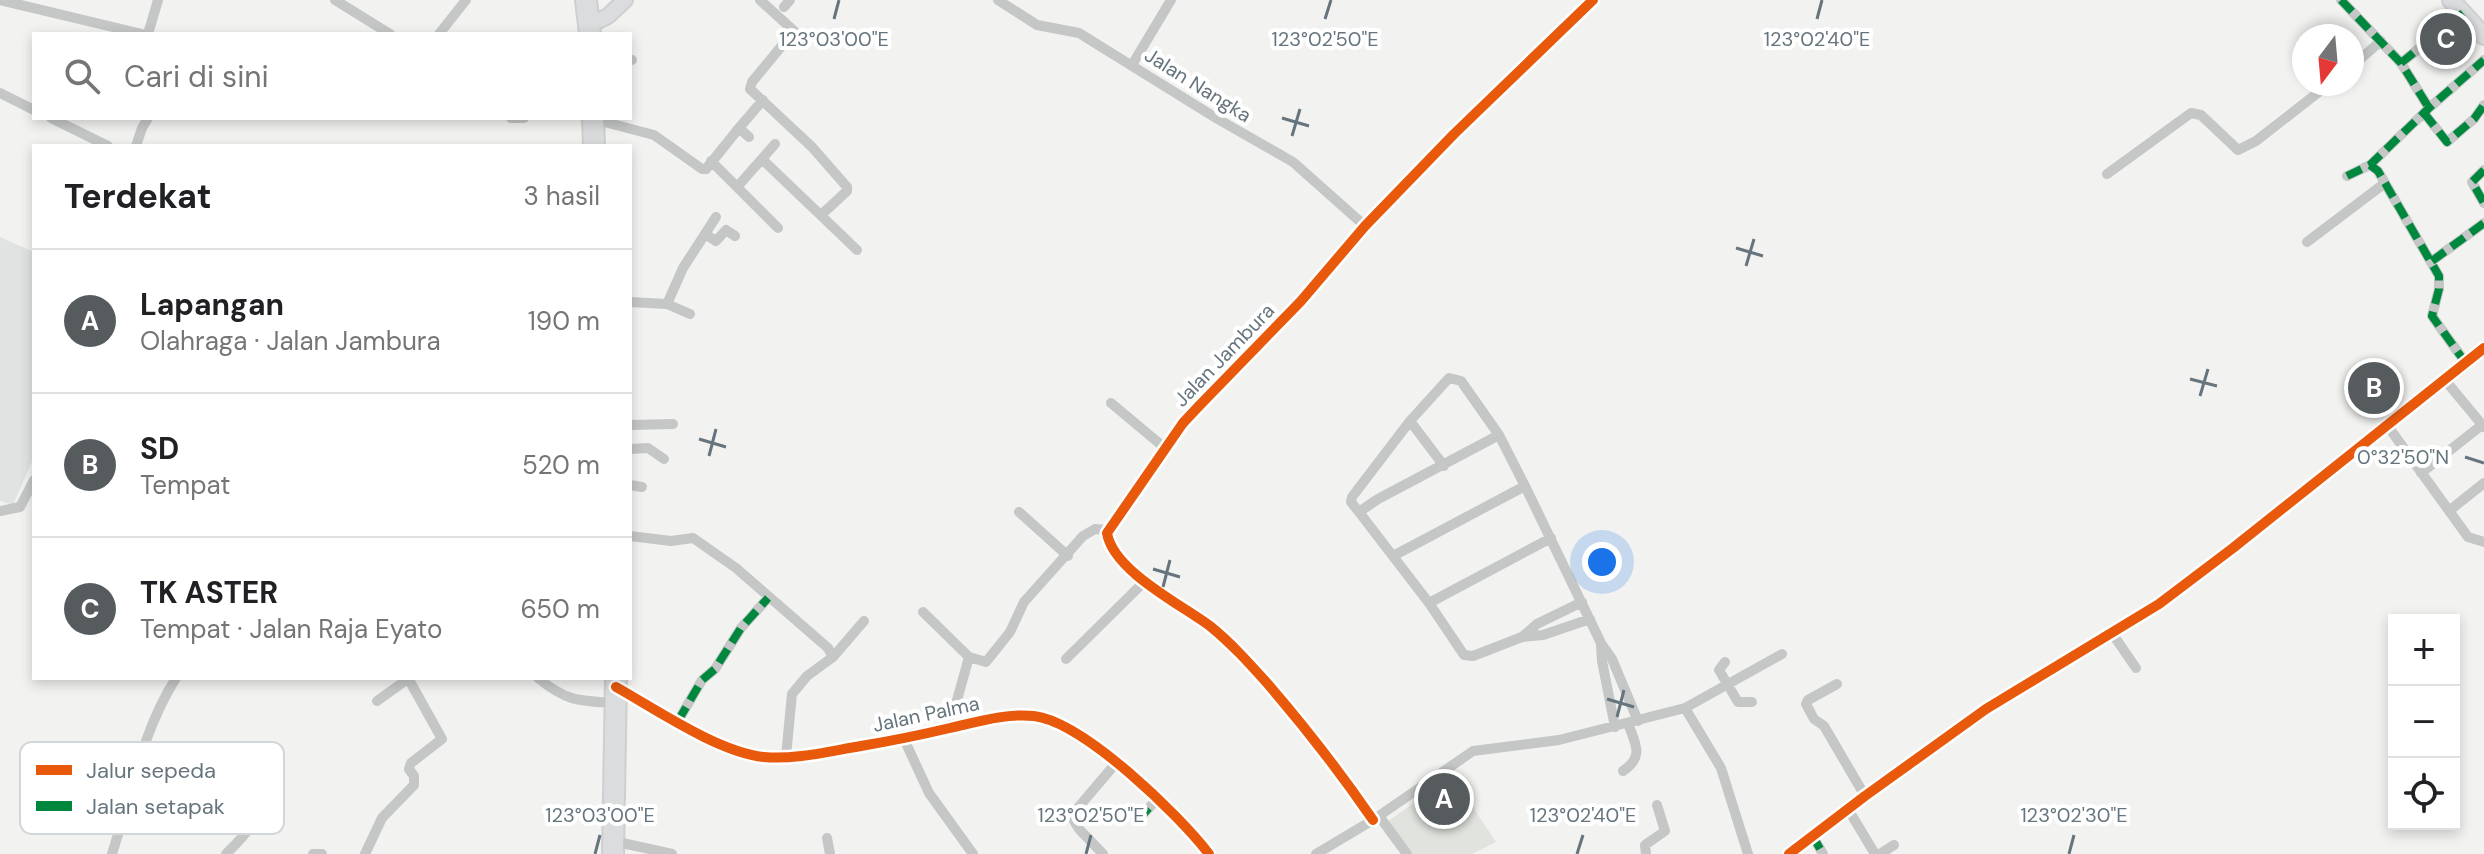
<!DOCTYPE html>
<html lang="id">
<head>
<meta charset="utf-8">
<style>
	body { margin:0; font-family:"DM Sans",sans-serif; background:#f2f2f2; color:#202124 }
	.controls { position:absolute; right:24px; bottom:24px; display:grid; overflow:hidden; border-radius:0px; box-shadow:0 4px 12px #0003 }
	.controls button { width:72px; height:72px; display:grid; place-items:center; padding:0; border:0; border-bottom:2px solid #e0e0e0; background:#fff; color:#202124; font:40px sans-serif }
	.compass { position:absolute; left:2292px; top:24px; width:72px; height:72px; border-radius:50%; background:#fff; box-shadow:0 4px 12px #0003; rotate:196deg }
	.you { position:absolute; left:1602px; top:562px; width:28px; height:28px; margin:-20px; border:6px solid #fff; border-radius:50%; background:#1a73e8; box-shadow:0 0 0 12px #1a73e833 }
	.badge { display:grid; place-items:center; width:52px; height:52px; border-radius:50%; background:#565b5e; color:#fff; font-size:26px; font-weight:700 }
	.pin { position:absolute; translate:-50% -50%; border:4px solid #fff; box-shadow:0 2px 8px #0006 }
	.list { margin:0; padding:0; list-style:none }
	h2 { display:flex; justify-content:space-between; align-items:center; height:104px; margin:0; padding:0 32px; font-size:34px }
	h2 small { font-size:26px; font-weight:400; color:#757577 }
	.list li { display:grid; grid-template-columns:52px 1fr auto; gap:24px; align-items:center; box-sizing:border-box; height:144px; padding:0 32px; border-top:2px solid #e0e0e0 }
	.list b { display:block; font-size:30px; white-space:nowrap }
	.list p { margin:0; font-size:26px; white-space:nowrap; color:#757577 }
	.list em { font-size:26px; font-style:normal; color:#757577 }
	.icon { flex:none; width:44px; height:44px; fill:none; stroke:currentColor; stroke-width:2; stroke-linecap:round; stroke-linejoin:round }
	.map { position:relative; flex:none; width:2484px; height:854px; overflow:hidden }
	.search { position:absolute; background:#fff; box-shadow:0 4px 12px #0003; left:32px; top:32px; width:600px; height:88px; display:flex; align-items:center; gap:20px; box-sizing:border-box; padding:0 28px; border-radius:0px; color:#757577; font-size:30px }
	.panel { position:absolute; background:#fff; box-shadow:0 4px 12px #0003; left:32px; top:144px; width:600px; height:536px; border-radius:0px }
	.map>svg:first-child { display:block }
</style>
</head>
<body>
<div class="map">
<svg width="2484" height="854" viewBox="0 0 2484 854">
	<rect width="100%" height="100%" fill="#f2f2f1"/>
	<!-- built -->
	<path fill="#e1e2e2" d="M 0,237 L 34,252 L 34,457 L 13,505 L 0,501 Z"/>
	<!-- green -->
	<path fill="#e1e4de" d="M 1452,776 L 1496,842 L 1472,854 L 1409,854 L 1387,822 Z"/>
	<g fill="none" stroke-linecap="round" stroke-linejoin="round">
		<!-- secondary casing -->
		<g stroke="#cecfcf" stroke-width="18">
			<path id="secondary" d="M 590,25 L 608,16 L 625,0"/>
		</g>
		<!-- primary casing -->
		<g stroke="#cecfcf" stroke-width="20">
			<path id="primary" d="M 2451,0 L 2484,36"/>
		</g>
		<!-- highway casing -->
		<g stroke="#cecfce" stroke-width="24">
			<path id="highway" d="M 586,0 L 590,34
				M 593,118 L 594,146
				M 613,854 L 616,678"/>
		</g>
		<!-- street -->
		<path stroke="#c5c6c6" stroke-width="10" d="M 0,0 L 142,34
			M 335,0 L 390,34
			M 760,0 L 794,31 L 752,82 L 750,89 L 812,147 L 847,187 L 847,191 L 821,215
			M 998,0 L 1037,25 L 1079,33 L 1216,118 L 1293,162 L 1365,226
			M 2341,0 L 2401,63 L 2429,108
			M 784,7 L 790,0
			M 148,34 L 158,0
			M 439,34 L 466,0
			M 630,60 L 632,60
			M 2401,63 L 2463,13
			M 1132,65 L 1171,0
			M 2352,66 L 2381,41
			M 0,93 L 34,110
			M 2424,113 L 2447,142 L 2474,119 L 2484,105
			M 51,118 L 108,146
			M 511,118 L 524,118
			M 593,119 L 654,135 L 702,169 L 706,169 L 739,128
			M 749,137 L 739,128 L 763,100
			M 136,146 L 142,128 L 148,118
			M 762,159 L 857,250
			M 711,161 L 778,228
			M 2370,165 L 2378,171 L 2439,276 L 2439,289 L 2432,316 L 2465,362
			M 2484,170 L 2472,182 L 2484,203
			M 2107,174 L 2191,113 L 2201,115 L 2238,150 L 2256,141 L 2329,84
			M 2347,176 L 2370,165 L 2429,108 L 2484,60
			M 738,186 L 775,144
			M 705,234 L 716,241 L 726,230 L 735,236
			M 2307,242 L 2385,183
			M 2432,261 L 2484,223
			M 630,302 L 667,304 L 690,314
			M 667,304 L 683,268 L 716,217
			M 2445,380 L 2484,427
			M 1111,403 L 1166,449
			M 1410,421 L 1444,466
			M 630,425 L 673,424
			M 2387,425 L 2468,537 L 2484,542
			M 630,449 L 648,448 L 664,459
			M 2421,473 L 2482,425
			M 630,485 L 642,487
			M 1525,486 L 1499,435 L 1378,499 L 1359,512 L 1429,603 L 1464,655 L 1473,656 L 1522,637 L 1543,635 L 1590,619
			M 0,511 L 20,507 L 34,480
			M 2449,511 L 2484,483
			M 1019,512 L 1068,556
			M 1359,512 L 1351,502 L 1352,497 L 1410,421 L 1449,378 L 1461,381 L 1499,435
			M 630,536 L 671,541 L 693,538 L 736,568 L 828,648 L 833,657 L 807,676 L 792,694 L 786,756
			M 1393,556 L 1525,486 L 1601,643 L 1612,659 L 1638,721
			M 1429,603 L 1551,538
			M 923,612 L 969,657 L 986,662 L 1010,632 L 1024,602 L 1083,536 L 1095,529 L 1108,530
			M 2112,633 L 2136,668
			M 1522,637 L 1537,624 L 1582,602
			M 1601,645 L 1602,661 L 1615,727
			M 833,657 L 864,621
			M 1066,659 L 1145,581
			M 1725,662 L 1719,670 L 1738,702 L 1752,702
			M 538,678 C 567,702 580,701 617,703
			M 1837,684 L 1808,700 L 1806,704 L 1814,719 L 1824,726 L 1865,796
			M 616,687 C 657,710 718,752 764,757 C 795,760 830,751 861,746 C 891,741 920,735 950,728 C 977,722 1006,713 1034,716 C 1084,722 1179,815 1209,854
			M 377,701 L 409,678
			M 1685,708 L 1782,654
			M 678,721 L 702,680 L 715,669 L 741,628 L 768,598
			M 949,729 L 969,657
			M 904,739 L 929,793 L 973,854
			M 139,769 L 250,829
			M 1623,771 C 1645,756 1635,744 1628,723
			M 1848,809 L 1875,854
			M 1379,816 L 1407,854
			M 1138,820 L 1158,798
			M 1373,820 C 1340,772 1305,727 1267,683 C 1249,663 1231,643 1210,626 C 1182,605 1113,571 1107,533 L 1183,423 L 1198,407 L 1301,301 L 1365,226 L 1454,134 L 1593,0
			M 1812,835 L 1823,854
			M 827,838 L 830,854
			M 613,841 L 672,854
			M 112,854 C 131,795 142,731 176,678
			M 226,854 C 238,842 269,813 259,793 C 254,782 237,776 227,771
			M 313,854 L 322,854
			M 365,854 L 382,818 L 414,785 L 414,776 L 409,769 L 411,763 L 442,739 L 408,678
			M 1103,854 L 1079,829 L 1071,816 L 1116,763
			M 1316,854 L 1373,820 L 1473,751 L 1559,740 L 1685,708 L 1721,768 L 1748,854
			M 1646,854 L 1645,845 L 1665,831 L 1657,805
			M 1789,854 L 1865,796 L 1986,709 L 2159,604 L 2233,548 L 2484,348
			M 1880,854 L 1894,845"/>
		<!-- secondary -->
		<use href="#secondary" stroke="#dbdcdd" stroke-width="14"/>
		<!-- primary -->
		<use href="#primary" stroke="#dbdcdd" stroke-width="16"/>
		<!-- highway -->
		<use href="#highway" stroke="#dbdcdd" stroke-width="20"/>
		<!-- quiet -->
		<path stroke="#00873e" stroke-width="8" stroke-dasharray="16 8" stroke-linecap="butt" d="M 2341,0 L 2401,63 L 2429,108
			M 2401,63 L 2463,13
			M 2424,113 L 2447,142 L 2474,119 L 2484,105
			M 2370,165 L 2378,171 L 2439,276 L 2439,289 L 2432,316 L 2465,362
			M 2484,170 L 2472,182 L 2484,203
			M 2347,176 L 2370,165 L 2429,108 L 2484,60
			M 2432,261 L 2484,223
			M 678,721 L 702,680 L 715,669 L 741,628 L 768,598
			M 1138,820 L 1158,798
			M 1812,835 L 1823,854"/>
		<!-- cycleway casing -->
		<g stroke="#fff" stroke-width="15">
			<path id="cycleway" d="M 616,687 C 657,710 718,752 764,757 C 795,760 830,751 861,746 C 891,741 920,735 950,728 C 977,722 1006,713 1034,716 C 1084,722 1179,815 1209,854
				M 1373,820 C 1340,772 1305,727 1267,683 C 1249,663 1231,643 1210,626 C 1182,605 1113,571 1107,533 L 1183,423 L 1198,407 L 1301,301 L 1365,226 L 1454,134 L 1593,0
				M 1789,854 L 1865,796 L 1986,709 L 2159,604 L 2233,548 L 2484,348"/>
		</g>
		<!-- cycleway -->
		<use href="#cycleway" stroke="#e8590c" stroke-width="10"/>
	</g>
	<!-- ticks -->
	<path fill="none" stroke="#66757d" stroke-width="3" d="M 834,19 L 839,0M 1325,19 L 1331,0M 1817,19 L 1822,0M 1282,118 L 1309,126M 1292,136 L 1300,109M 1736,248 L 1763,256M 1746,266 L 1754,239M 2190,379 L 2217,386M 2200,396 L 2208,369M 699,439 L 726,447M 709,456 L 716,429M 2465,457 L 2484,463M 1153,569 L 1180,577M 1163,587 L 1170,560M 1607,699 L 1634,707M 1617,717 L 1624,690M 595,854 L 600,835M 1086,854 L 1091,835M 1577,854 L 1583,835M 2069,854 L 2074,835"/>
	<g text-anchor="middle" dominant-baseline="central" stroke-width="8" stroke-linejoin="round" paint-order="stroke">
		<!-- street labels -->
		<g font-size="20" fill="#66757d" stroke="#fff">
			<text transform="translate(1198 85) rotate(32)">Jalan Nangka</text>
			<text transform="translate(1224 355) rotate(-46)">Jalan Jambura</text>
			<text transform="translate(926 714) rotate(-12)">Jalan Palma</text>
		</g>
	</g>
	<!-- legend -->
	<rect x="20" y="742" width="264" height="92" rx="12" fill="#fff" stroke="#d1d6d8" stroke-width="2"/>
	<rect x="36" y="765" width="36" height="10" fill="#e8590c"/>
	<rect x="36" y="801" width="36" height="10" fill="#00873e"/>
	<g font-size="22" fill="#66757d">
		<text x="86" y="778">Jalur sepeda</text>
		<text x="86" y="814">Jalan setapak</text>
	</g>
	<g font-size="20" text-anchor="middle" fill="#66757d" stroke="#fff" stroke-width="8" stroke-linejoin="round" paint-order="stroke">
		<text x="834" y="46">123°03'00"E</text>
		<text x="1325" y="46">123°02'50"E</text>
		<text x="1817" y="46">123°02'40"E</text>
		<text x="2403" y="464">0°32'50"N</text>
		<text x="600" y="822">123°03'00"E</text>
		<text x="1091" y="822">123°02'50"E</text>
		<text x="1583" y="822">123°02'40"E</text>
		<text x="2074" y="822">123°02'30"E</text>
	</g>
</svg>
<div class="controls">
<button>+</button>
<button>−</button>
<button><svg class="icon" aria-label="locate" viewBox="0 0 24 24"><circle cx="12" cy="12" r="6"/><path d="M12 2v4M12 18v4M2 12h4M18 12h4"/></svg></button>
</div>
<svg class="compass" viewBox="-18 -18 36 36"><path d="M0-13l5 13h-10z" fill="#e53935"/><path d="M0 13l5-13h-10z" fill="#757577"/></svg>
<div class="you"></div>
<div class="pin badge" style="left:1444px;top:799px">A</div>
<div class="pin badge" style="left:2374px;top:388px">B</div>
<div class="pin badge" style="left:2446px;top:39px">C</div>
<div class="search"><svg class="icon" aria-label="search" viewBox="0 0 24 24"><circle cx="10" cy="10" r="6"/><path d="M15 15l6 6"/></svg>Cari di sini</div>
<section class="panel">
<h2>Terdekat<small>3 hasil</small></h2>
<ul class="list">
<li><span class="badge">A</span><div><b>Lapangan</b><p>Olahraga · Jalan Jambura</p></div><em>190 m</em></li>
<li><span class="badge">B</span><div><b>SD</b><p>Tempat</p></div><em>520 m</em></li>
<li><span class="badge">C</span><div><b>TK ASTER</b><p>Tempat · Jalan Raja Eyato</p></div><em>650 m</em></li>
</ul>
</section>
</div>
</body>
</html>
